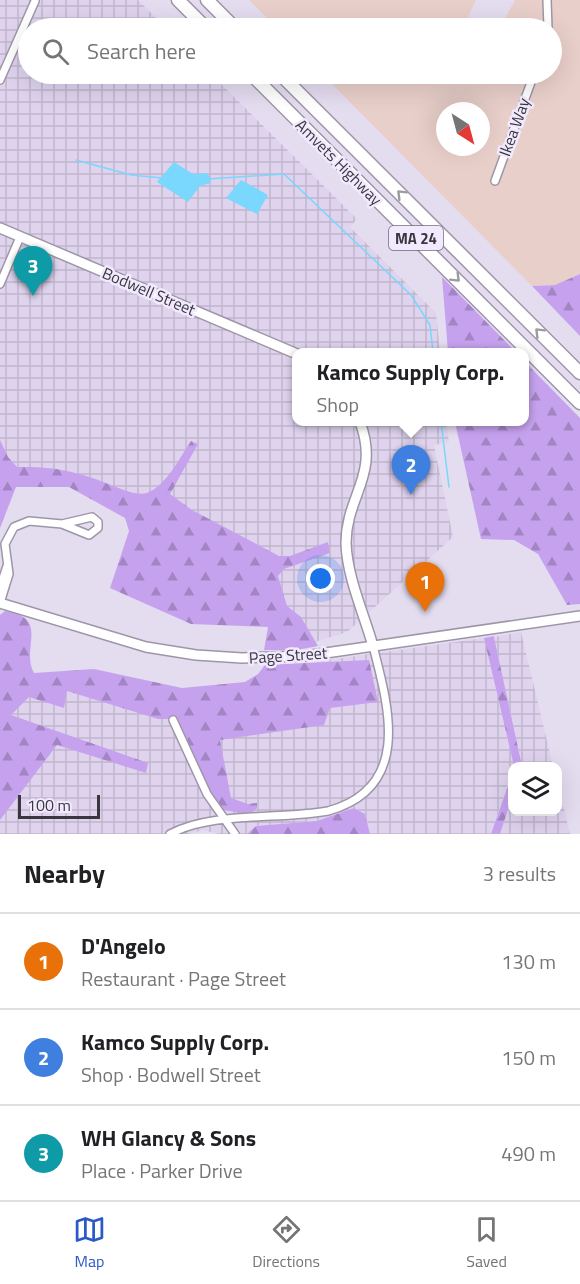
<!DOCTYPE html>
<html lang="en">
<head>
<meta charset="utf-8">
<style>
	body { margin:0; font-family:"Titillium Web",sans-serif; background:#f6f6f6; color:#202124 }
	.controls { position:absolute; right:18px; bottom:18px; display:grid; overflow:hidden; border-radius:12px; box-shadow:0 6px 24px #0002 }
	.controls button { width:54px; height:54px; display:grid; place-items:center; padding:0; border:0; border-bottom:2px solid #e0e0e0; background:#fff; color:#202124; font:30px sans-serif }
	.compass { position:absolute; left:436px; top:102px; width:54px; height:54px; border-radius:50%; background:#fff; box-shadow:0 6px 24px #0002; rotate:144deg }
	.scale { position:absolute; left:18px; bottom:15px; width:82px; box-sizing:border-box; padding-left:6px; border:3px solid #3a373f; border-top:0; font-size:16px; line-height:21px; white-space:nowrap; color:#3a373f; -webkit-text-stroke:4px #f1e9fd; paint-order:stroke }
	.you { position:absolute; left:321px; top:579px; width:21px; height:21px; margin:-15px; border:4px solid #fff; border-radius:50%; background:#1a73e8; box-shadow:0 0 0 9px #1a73e833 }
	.badge { display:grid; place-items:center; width:39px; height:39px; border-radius:50%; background:#2c59c8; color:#fff; font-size:20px; font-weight:700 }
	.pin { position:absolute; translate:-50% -50px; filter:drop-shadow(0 2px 3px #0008) }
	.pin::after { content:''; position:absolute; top:32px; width:21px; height:18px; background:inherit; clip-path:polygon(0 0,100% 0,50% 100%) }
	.popup { position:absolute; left:292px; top:348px; width:237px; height:78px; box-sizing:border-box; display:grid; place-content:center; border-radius:12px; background:#fff; filter:drop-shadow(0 2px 4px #0005); font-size:20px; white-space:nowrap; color:#757577 }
	.popup b { font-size:22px; color:#202124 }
	.popup::after { content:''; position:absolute; left:50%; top:100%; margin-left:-12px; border:12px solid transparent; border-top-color:#fff }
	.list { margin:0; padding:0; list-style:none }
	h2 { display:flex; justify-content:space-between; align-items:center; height:78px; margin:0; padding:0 24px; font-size:26px }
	h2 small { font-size:20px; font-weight:400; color:#757577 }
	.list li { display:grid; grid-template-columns:39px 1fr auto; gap:18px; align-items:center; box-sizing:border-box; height:96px; padding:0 24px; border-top:2px solid #e0e0e0 }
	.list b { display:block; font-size:22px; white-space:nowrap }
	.list p { margin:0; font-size:20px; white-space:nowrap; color:#757577 }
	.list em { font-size:20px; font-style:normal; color:#757577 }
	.icon { flex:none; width:33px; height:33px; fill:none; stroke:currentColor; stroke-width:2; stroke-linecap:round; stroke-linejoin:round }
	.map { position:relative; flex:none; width:580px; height:834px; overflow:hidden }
	.search { position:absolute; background:#fff; box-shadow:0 6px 24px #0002; left:18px; right:18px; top:18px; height:66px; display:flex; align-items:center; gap:15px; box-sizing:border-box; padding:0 21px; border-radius:33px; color:#757577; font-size:22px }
	.sheet { height:366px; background:#fff }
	nav { display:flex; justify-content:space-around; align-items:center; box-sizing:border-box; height:84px; border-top:2px solid #e0e0e0; background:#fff; font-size:16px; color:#757577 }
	nav a { display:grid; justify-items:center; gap:3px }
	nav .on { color:#2c59c8 }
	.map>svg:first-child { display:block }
</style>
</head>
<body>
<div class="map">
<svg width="580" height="834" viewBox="0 0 580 834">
	<defs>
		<pattern id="industrial-grid" width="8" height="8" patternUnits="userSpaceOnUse" patternTransform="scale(1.5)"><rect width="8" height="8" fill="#dfd3ee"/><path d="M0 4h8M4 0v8" fill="none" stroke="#c0b6cd"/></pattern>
		<pattern id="forest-firs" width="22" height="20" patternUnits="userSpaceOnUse" patternTransform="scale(1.5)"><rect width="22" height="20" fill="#c6a2ee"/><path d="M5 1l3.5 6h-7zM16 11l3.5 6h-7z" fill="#a285c2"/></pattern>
	</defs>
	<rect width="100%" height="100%" fill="#e4dcef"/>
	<!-- commercial -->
	<path fill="#e9cfca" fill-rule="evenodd" d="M 249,0 L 476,0 L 467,19 L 489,28 L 277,28 Z
		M 515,0 L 580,0 L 580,274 L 555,285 L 532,286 L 322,74 L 552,74 L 552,28 L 500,28 ZM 445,111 L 481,111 L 481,147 L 445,147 Z"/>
	<!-- industrial -->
	<path fill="url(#industrial-grid)" d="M 0,0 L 138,0 L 166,28 L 28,28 L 28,74 L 211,74 L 357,219 L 350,227 L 436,313 L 440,352 L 297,352 L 297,422 L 446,422 L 449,442 L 434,445 L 453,537 L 347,632 L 305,645 L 261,592 L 71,484 L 0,465 Z
		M 521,632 L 553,766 L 522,766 L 494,637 Z
		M 484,638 L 514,766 L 491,834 L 370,834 L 365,814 L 354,808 L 317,821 L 256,826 L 247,834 L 219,834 L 203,830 L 188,834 L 0,834 L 0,706 L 58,683 L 321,711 L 314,662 Z
		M 558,783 L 570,834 L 500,834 L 512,797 L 512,812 L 558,812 Z"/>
	<!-- forest -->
	<path fill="url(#forest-firs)" d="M 580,274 L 580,336 L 532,286 L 555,285 Z
		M 442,277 L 516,352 L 448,352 Z
		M 525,362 L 580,418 L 580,604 L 567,605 L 538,554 L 514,540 L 481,539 L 455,422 L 525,422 Z
		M 0,440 L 8,457 L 17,467 C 56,466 80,472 116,487 C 124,490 137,496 147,493 C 167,485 180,457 191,441 L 198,444 L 170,494 L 192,510 L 279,556 L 290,556 L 328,542 L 330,553 L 284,569 L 278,576 L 287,606 L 301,617 L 318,646 L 297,650 L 264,650 L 268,627 L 191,624 L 110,588 L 129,531 L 125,518 L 69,487 L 16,487 L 0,528 Z
		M 5,611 C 51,618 20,648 34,673 L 94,669 L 182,688 L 245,682 L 258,674 L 265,665 L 369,660 L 378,702 L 330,708 L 324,725 L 220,740 L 231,798 L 248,804 L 257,803 L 257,808 L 249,815 L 221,809 L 169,719 L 158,719 L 67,691 L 64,708 L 29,697 L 11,715 L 148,763 L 146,773 L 57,745 L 0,820 L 0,615 Z
		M 494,636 L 494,637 L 522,766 L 514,766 L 484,638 Z
		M 512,774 L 512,797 L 500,834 L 491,834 Z
		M 354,808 L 365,814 L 370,834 L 247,834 L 256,826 L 317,821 Z"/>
	<!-- water -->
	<path fill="#7ad7fd" d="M 174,162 L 193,174 L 208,173 L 211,183 L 200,186 L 188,202 L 157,182 Z
		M 241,180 L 268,195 L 257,214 L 226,198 Z"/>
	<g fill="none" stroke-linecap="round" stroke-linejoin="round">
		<!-- stream -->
		<path stroke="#7ad7fd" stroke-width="1.5" d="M 76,160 L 131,175 L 162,178
			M 208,179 L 284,174 L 411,295 L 430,325 L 433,352
			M 441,422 L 449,487"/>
		<!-- street casing -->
		<g stroke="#9e96a8" stroke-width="10">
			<path id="street" d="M 547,0 L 548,28
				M 0,80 L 35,1
				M 495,181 L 534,74
				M 0,284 L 20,237
				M 0,587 L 7,566
				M 0,603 L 9,574 L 5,544 L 14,527 L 29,521 L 62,524 L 89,535 L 98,528 L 98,522 L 92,517 L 62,524
				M 173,720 L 207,794 L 235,834
				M 170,834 C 213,811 280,820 328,811 C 412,788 389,708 373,646"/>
		</g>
		<!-- secondary casing -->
		<g stroke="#9e96a8" stroke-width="12">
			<path id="secondary" d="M 0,228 L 297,354
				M 360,422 C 380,475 346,496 346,543 C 347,577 364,614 373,646
				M 0,603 L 146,647 L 196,655 L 242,658 L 305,656 L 580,616"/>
		</g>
		<!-- highway casing -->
		<g stroke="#9e96a8" stroke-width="15">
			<path id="highway" d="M 178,0 L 206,28
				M 207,0 L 235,28
				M 251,74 L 580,403
				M 280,74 L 580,373"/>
		</g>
		<!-- street -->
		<use href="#street" stroke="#fff" stroke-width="7"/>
		<!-- secondary -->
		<use href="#secondary" stroke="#fff" stroke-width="9"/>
		<!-- highway -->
		<use href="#highway" stroke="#fff" stroke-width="12"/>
	</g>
	<!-- one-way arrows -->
	<defs><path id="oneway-chevron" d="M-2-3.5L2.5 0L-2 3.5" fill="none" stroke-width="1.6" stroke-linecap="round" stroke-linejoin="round" transform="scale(1.5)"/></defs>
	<g stroke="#9c9b9f">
		<use href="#oneway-chevron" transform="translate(401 194) rotate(-135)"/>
		<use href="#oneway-chevron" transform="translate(456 278) rotate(45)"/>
		<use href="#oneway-chevron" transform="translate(539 332) rotate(-135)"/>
	</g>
	<g text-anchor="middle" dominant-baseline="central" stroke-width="5" stroke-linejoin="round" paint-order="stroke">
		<!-- shield labels -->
		<rect fill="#f1e9fd" stroke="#716c78" stroke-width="1.5" x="389" y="226" width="54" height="24" rx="4.5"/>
		<g font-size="15" font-weight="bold" fill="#3a373f">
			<text x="416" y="238">MA 24</text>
		</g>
		<!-- street labels -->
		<g font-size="16" fill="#3a373f" stroke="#f1e9fd">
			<text transform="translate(514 127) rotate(-70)">Ikea Way</text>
			<text transform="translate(339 162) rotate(45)">Amvets Highway</text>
			<text transform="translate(149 291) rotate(23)">Bodwell Street</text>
			<text transform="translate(288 655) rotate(-4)">Page Street</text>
		</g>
	</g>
</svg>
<div class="controls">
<button><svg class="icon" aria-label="layers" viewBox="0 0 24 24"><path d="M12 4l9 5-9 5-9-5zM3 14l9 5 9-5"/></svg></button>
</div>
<svg class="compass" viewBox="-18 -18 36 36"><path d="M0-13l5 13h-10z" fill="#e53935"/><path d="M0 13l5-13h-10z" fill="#757577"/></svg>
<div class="scale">100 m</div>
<div class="you"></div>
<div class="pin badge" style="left:425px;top:612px;background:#e8710a">1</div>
<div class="pin badge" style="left:411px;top:495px;background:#3f7fe0">2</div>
<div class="popup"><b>Kamco Supply Corp.</b>Shop</div>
<div class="pin badge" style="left:33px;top:296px;background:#0f9aa8">3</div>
<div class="search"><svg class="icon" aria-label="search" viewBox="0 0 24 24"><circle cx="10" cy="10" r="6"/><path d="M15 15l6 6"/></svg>Search here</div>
</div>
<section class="sheet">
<h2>Nearby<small>3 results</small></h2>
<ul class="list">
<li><span class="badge" style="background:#e8710a">1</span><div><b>D'Angelo</b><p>Restaurant · Page Street</p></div><em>130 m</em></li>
<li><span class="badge" style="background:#3f7fe0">2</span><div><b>Kamco Supply Corp.</b><p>Shop · Bodwell Street</p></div><em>150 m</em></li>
<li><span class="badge" style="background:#0f9aa8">3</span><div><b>WH Glancy &amp; Sons</b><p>Place · Parker Drive</p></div><em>490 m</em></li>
</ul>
</section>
<nav>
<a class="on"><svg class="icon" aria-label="map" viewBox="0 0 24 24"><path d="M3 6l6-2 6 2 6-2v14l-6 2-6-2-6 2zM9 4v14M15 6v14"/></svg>Map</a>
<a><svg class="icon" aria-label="directions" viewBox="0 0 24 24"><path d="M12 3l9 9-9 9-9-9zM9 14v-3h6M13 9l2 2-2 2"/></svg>Directions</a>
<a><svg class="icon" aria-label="saved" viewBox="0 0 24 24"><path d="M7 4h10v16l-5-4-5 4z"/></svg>Saved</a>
</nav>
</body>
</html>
